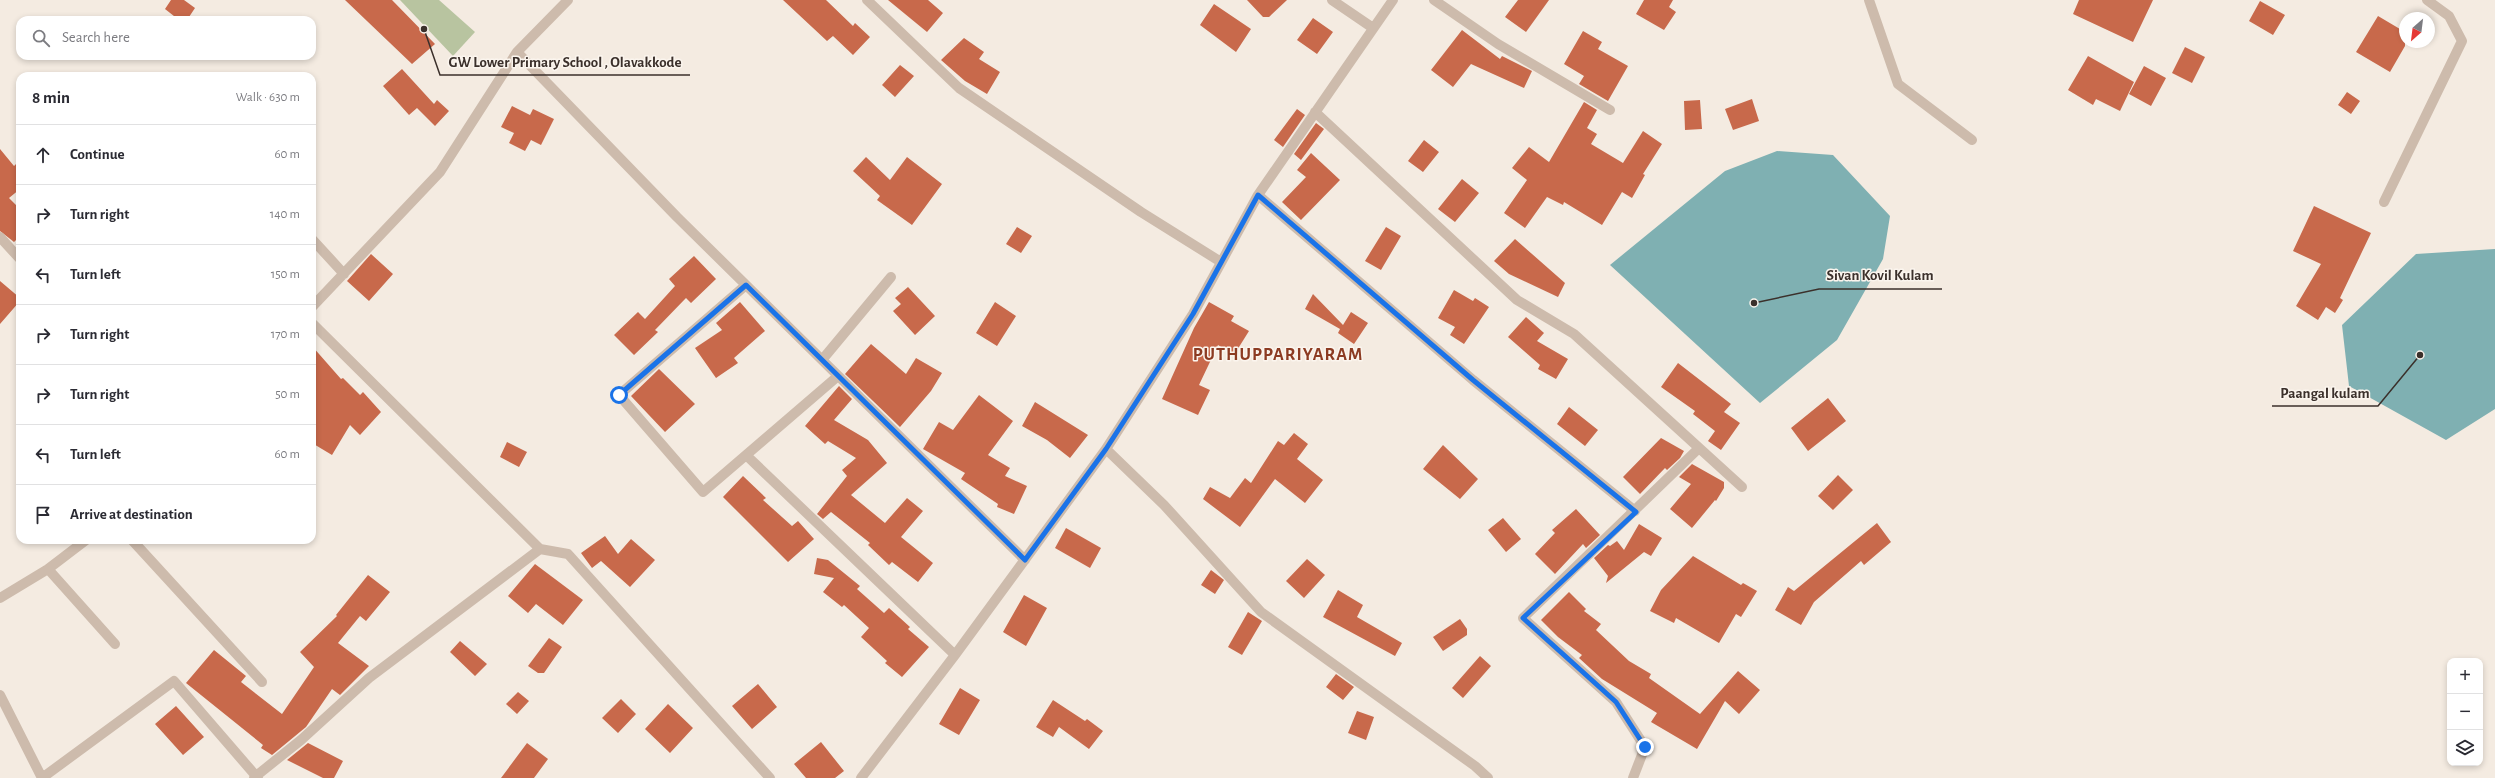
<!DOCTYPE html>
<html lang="en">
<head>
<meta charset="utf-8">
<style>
	body { margin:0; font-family:"Alegreya Sans",sans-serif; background:#f7f7f7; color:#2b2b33 }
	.controls { position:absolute; right:12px; bottom:12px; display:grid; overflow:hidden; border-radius:8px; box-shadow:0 2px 6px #0003 }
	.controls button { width:36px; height:36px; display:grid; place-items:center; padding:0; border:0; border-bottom:1px solid #e1e1e2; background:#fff; color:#2b2b33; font:20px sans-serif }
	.compass { position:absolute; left:2399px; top:12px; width:36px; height:36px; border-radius:50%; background:#fff; box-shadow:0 2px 6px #0003; rotate:208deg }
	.stop { position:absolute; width:12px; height:12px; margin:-9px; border:3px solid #1a73e8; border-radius:50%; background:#fff }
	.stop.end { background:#1a73e8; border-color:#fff; box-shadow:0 1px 4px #0008 }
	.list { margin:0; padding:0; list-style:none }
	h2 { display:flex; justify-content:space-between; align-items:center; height:52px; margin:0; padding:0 16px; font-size:17px }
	h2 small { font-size:13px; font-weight:400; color:#7c7c81 }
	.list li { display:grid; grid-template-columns:26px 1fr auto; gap:12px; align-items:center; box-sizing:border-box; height:60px; padding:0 16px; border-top:1px solid #e1e1e2 }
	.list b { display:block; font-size:15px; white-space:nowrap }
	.list em { font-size:13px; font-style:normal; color:#7c7c81 }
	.icon { flex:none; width:22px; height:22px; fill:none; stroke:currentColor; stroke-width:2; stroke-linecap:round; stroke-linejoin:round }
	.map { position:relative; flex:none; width:2495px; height:778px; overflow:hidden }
	.search { position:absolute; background:#fff; box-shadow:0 2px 6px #0003; left:16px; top:16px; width:300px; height:44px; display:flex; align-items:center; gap:10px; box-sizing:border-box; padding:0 14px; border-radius:12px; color:#7c7c81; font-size:15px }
	.panel { position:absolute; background:#fff; box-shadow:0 2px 6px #0003; left:16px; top:72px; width:300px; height:472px; border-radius:12px }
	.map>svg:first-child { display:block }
</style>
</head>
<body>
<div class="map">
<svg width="2495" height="778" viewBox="0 0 2495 778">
	<rect width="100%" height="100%" fill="#f4ebe1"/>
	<!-- green -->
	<path fill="#b8c4a0" d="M 400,0 L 439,0 L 475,32 L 453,56 Z"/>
	<!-- water -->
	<path fill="#7fb0b2" d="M 1777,151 L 1833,155 L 1890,216 L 1883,259 L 1837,340 L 1760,403 L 1610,265 L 1725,171 Z
		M 2495,249 L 2495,409 L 2446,440 L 2349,386 L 2342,325 L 2416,254 Z"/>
	<!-- building -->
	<path fill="#c8694b" d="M 171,0 L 184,0 L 195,8 L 187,20 L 179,20 L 165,9 Z
		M 345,0 L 392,0 L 435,44 L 412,64 Z
		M 783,0 L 826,0 L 853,26 L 855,23 L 870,37 L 853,55 L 833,36 L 827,41 Z
		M 888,0 L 928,0 L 943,13 L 927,32 Z
		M 1247,0 L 1287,0 L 1269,17 L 1263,17 Z
		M 1518,0 L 1549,0 L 1526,32 L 1505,17 Z
		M 1644,0 L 1673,0 L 1669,7 L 1676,12 L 1664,30 L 1636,14 Z
		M 2079,0 L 2153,0 L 2133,42 L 2073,14 Z
		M 2260,1 L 2285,15 L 2273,35 L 2249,21 Z
		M 1214,4 L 1251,29 L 1236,52 L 1200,25 Z
		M 2378,16 L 2405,32 L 2405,46 L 2390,72 L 2356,52 Z
		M 1313,18 L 1333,32 L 1317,54 L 1297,40 Z
		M 1462,30 L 1500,59 L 1502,56 L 1532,71 L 1524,88 L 1471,64 L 1453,87 L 1431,70 Z
		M 1583,31 L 1602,42 L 1598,49 L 1628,66 L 1608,101 L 1579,84 L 1584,76 L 1564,64 Z
		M 964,38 L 984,52 L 979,59 L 1000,72 L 987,94 L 965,81 L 941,60 Z
		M 2185,47 L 2205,57 L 2192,83 L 2172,73 Z
		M 2088,56 L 2134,82 L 2120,111 L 2096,99 L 2093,105 L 2068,90 Z
		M 900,65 L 914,76 L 895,97 L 882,85 Z
		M 2144,66 L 2166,78 L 2151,106 L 2129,94 Z
		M 402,69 L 434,104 L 437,100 L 449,111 L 435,126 L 417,108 L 409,115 L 383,86 Z
		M 2347,92 L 2360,101 L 2351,114 L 2338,105 Z
		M 1752,99 L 1759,121 L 1733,130 L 1725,109 Z
		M 1700,100 L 1702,129 L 1685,130 L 1684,101 Z
		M 1584,102 L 1597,110 L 1587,128 L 1597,134 L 1591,144 L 1623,163 L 1643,131 L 1662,144 L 1643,174 L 1645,175 L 1632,198 L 1622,192 L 1602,225 L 1564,202 L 1563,205 L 1547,197 L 1525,228 L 1504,213 L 1527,180 L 1512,168 L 1529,147 L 1549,162 Z
		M 512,106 L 530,115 L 533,109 L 554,119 L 541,145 L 531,140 L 525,151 L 509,143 L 514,133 L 501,127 Z
		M 1297,109 L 1305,115 L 1283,147 L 1274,140 Z
		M 1316,123 L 1324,129 L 1301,160 L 1294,154 Z
		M 1424,140 L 1439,152 L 1423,172 L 1408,161 Z
		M 0,149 L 14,166 L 20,160 L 20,189 L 9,198 L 20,209 L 20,236 L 14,242 L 0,231 Z
		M 1311,153 L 1340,180 L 1301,220 L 1282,202 L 1306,177 L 1297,170 Z
		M 866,157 L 890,180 L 907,157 L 942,184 L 912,225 L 877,200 L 880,196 L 853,171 Z
		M 1462,179 L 1479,193 L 1455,222 L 1438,209 Z
		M 2314,206 L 2371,233 L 2340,298 L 2343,300 L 2335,313 L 2326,307 L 2318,320 L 2296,306 L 2321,264 L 2293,251 Z
		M 1017,227 L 1032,236 L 1021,253 L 1006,244 Z
		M 1386,227 L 1401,236 L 1381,270 L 1365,261 Z
		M 1515,239 L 1565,283 L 1558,297 L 1509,274 L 1494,261 Z
		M 371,254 L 393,274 L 369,301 L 347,281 Z
		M 694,256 L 716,279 L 691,303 L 686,298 L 655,330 L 658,332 L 634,355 L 614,335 L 638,312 L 645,319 L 675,286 L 669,279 Z
		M 0,281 L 20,298 L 20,301 L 0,324 Z
		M 908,287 L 935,316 L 915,335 L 893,311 L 901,304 L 895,298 Z
		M 1454,290 L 1473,301 L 1475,298 L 1489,307 L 1464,344 L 1450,335 L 1455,327 L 1438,318 Z
		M 1313,294 L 1343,325 L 1351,312 L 1368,323 L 1354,344 L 1338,333 L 1340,329 L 1305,309 Z
		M 740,302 L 765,331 L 734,358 L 738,363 L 716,378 L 695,348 L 722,330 L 716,323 Z
		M 995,302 L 1016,316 L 997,346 L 976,333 Z
		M 1209,302 L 1234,316 L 1231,321 L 1249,331 L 1234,355 L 1218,345 L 1199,385 L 1210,390 L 1198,415 L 1162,399 L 1194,328 Z
		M 1526,317 L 1544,333 L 1537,341 L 1568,359 L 1556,379 L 1538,369 L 1540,365 L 1508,337 Z
		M 871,344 L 906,374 L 916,358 L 942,373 L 931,391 L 900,427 L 845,374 Z
		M 312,346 L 341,379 L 343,378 L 360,395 L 363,392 L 381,412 L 360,435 L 350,425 L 332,455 L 312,443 Z
		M 1678,363 L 1731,404 L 1724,412 L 1740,423 L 1721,450 L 1708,441 L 1715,431 L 1693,414 L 1695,411 L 1661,387 Z
		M 659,369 L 695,404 L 665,432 L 631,396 Z
		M 839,386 L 852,399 L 834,420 L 868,440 L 887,463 L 851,495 L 885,523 L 907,498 L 923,511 L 901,537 L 933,563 L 918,582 L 892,562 L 889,565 L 868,545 L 870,543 L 831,512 L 823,519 L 817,514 L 847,476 L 842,470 L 856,458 L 828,441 L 825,444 L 805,426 Z
		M 979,395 L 1013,421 L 988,455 L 1010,468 L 1005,476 L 1027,486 L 1014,514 L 997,507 L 998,504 L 961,479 L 965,473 L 923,449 L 939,422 L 953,430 Z
		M 1828,398 L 1846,421 L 1808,451 L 1791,428 Z
		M 1035,402 L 1088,435 L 1070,458 L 1047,440 L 1022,426 Z
		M 1569,407 L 1598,430 L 1585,446 L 1557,424 Z
		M 1294,433 L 1308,444 L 1297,459 L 1323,480 L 1305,503 L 1275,479 L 1240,527 L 1203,499 L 1210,487 L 1230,498 L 1245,478 L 1251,483 L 1278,441 L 1284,445 Z
		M 1661,438 L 1684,451 L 1680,458 L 1667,470 L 1665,468 L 1640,494 L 1623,477 Z
		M 507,442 L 527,452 L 519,467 L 500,457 Z
		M 1443,445 L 1478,479 L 1460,499 L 1423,469 Z
		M 1692,464 L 1724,482 L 1724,488 L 1716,501 L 1715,500 L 1692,528 L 1670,509 L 1691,484 L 1679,477 Z
		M 1838,475 L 1853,490 L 1833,510 L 1818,496 Z
		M 743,476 L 766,498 L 763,500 L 792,526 L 798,521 L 814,539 L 788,562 L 723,497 Z
		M 1576,509 L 1600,535 L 1586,548 L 1583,544 L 1555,574 L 1535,554 L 1555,533 L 1552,530 Z
		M 1503,518 L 1521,539 L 1506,552 L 1488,530 Z
		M 1877,523 L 1891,542 L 1864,565 L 1861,561 L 1814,602 L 1801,625 L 1775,610 L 1788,587 L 1794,591 Z
		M 1639,524 L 1662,538 L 1651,556 L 1644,552 L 1606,583 L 1608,576 L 1594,558 L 1608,545 L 1610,546 L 1617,541 L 1624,550 Z
		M 1066,528 L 1101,548 L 1090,568 L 1055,548 Z
		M 605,536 L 618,554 L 631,539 L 655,560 L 630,587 L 601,561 L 592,568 L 581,553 Z
		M 1693,556 L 1741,585 L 1743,583 L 1757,591 L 1741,617 L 1736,614 L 1719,643 L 1676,618 L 1674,623 L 1650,611 L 1661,590 Z
		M 817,558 L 828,560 L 860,586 L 857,589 L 884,613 L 889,608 L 910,627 L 908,629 L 929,647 L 902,677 L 885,663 L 887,661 L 861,637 L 869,628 L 844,605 L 842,607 L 823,592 L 834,578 L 814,574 Z
		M 1307,559 L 1325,575 L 1304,598 L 1286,581 Z
		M 535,564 L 583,600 L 563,625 L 536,604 L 528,613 L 508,596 Z
		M 1211,570 L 1224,580 L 1215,594 L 1201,585 Z
		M 368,575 L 390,592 L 366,621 L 360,616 L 338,643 L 369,666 L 340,695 L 332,689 L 306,727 L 272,755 L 261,748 L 263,745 L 186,683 L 214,650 L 246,676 L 241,682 L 282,714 L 314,667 L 300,652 L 337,616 L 336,615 Z
		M 1338,590 L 1363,605 L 1357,617 L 1402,643 L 1395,656 L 1323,617 Z
		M 1569,592 L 1586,609 L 1584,611 L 1601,624 L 1596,630 L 1629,661 L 1651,674 L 1649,678 L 1700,714 L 1738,671 L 1760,690 L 1739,714 L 1725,701 L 1697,749 L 1651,722 L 1657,713 L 1602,679 L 1579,658 L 1582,655 L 1558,637 L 1541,620 Z
		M 1024,595 L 1047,608 L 1026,646 L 1003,632 Z
		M 1248,612 L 1262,621 L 1242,655 L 1228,647 Z
		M 1460,619 L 1467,629 L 1467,635 L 1443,651 L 1433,637 Z
		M 549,638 L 562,647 L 544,673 L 538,673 L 528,666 Z
		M 460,641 L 487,664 L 475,676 L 450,652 Z
		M 1480,656 L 1491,666 L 1463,698 L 1452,688 Z
		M 1336,674 L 1354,687 L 1343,700 L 1326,687 Z
		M 758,684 L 777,707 L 752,729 L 732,706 Z
		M 960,688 L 980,700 L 959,735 L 939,724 Z
		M 518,692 L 529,701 L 517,714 L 506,704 Z
		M 621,699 L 636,714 L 618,733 L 602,718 Z
		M 1053,700 L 1085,721 L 1087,719 L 1103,731 L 1089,749 L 1059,727 L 1053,737 L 1036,727 Z
		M 668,704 L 693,728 L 670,753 L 645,729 Z
		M 176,706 L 204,737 L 183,755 L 155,724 Z
		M 1357,711 L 1374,717 L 1366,740 L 1348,733 Z
		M 821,742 L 844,771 L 835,778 L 806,778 L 794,764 Z
		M 308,743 L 343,761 L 334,778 L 323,778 L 287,760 Z
		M 527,743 L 548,759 L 534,778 L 501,778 Z"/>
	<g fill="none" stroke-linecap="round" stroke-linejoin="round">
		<!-- minor -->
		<path stroke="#cdbbac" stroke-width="10" d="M 867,0 L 959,88 L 1141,212 L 1221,262
			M 1332,0 L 1373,28
			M 1434,0 L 1498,44 L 1610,110
			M 1869,0 L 1898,84 L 1972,140
			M 517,52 L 568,0
			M 1315,112 L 1517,300 L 1574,334 L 1742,487
			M 1258,195 L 1473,380 L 1635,511
			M 2384,202 L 2462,41 L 2449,16 L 2427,0
			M 0,237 L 20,259
			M 312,239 L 344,274
			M 746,285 L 619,395 L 703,492 L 838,376
			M 312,307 L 440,172 L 517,52 L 677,217 L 1025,560
			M 312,323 L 540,549
			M 822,360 L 891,277
			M 1106,449 L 1164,505 L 1261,612 L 1475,766 L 1488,778
			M 746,455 L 955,655
			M 132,540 L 262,682
			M 48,569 L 115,644
			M 0,598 L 48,569 L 86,540
			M 0,695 L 42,778
			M 42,778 L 174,681 L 256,776 L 254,778
			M 258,778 L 256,776 L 301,740 L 369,678 L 540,549 L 568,554 L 770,778
			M 861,778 L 955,655 L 1106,449 L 1193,314 L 1258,195 L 1393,0
			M 1633,778 L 1645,747 L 1616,702 L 1523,618 L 1698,449"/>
	</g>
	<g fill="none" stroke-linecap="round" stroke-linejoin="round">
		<!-- route -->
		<path stroke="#1a73e8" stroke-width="5" d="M 619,395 L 746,285 L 1025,560 L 1106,449 L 1193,314 L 1258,195 L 1473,380 L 1636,512 L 1523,618 L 1616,702 L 1645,747"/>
	</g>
	<g text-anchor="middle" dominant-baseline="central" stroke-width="3" stroke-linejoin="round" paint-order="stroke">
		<!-- district labels -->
		<g font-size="18" font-weight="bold" letter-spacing="1" fill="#8c3b22" stroke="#fbf5ee">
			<text x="1278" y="355">PUTHUPPARIYARAM</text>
		</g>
	</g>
	<!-- callouts -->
	<path fill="none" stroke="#3b302b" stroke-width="1.5" d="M424 29L440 75H690M1754 303L1819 289H1942M2420 355L2378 406H2272"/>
	<g fill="#3b302b" stroke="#fbf5ee" stroke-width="1.5">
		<circle cx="424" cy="29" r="4"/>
		<circle cx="1754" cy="303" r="4"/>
		<circle cx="2420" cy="355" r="4"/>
	</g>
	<g font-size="15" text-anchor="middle" font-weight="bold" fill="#3b302b" stroke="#fbf5ee" stroke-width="3" stroke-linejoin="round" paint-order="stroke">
		<text x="565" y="67">GW Lower Primary School , Olavakkode</text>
		<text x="1880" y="280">Sivan Kovil Kulam</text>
		<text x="2325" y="398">Paangal kulam</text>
	</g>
</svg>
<div class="controls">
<button>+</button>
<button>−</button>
<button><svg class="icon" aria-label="layers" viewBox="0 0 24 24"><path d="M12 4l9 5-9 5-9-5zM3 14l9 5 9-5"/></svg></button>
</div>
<svg class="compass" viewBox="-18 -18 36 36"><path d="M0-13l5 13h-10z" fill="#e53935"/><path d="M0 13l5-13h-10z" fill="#7c7c81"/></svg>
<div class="stop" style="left:619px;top:395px"></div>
<div class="stop end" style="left:1645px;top:747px"></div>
<div class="search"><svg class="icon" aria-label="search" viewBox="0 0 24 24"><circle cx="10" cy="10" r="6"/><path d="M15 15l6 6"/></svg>Search here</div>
<section class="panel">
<h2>8 min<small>Walk · 630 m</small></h2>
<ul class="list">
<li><svg class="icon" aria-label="ahead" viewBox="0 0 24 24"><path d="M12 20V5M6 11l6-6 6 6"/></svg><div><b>Continue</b></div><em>60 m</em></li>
<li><svg class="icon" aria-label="right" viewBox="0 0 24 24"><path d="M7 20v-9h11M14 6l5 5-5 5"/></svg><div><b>Turn right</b></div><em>140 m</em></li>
<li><svg class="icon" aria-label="left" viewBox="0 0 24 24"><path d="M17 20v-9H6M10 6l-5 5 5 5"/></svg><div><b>Turn left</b></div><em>150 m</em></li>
<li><svg class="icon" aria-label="right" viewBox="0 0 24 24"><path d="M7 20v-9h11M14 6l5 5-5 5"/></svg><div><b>Turn right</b></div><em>170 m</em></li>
<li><svg class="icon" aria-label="right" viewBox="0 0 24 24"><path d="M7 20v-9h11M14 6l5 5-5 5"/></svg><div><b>Turn right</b></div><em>50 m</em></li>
<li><svg class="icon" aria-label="left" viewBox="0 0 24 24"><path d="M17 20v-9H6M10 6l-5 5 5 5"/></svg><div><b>Turn left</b></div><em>60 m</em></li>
<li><svg class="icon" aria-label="arrive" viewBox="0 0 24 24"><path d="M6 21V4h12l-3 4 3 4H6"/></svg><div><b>Arrive at destination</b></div></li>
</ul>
</section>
</div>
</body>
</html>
